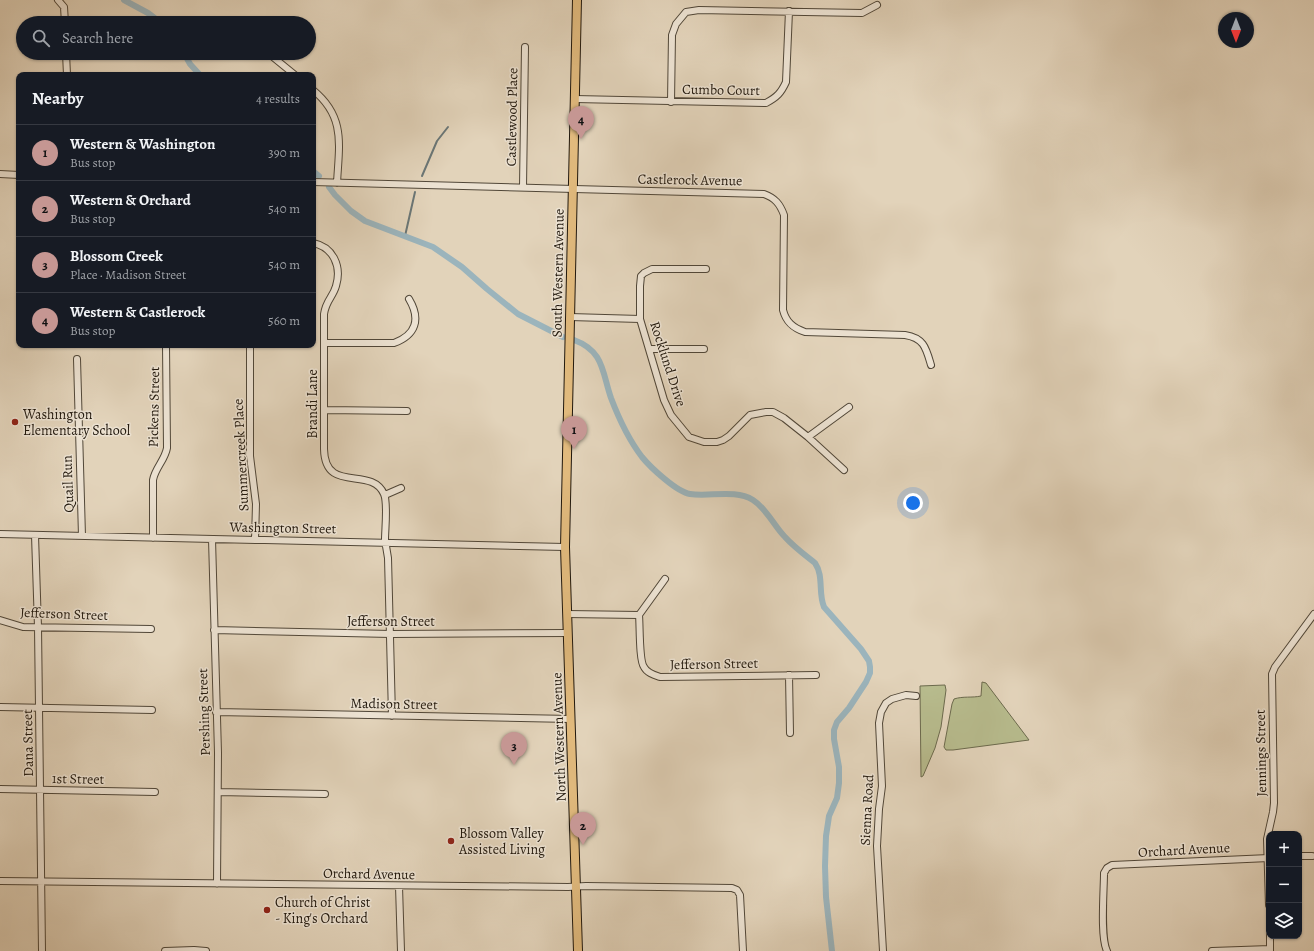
<!DOCTYPE html>
<html lang="en">
<head>
<meta charset="utf-8">
<style>
	body { margin:0; font-family:Alegreya,serif; background:#242831; color:#f1f3f6 }
	.controls { position:absolute; right:12px; bottom:12px; display:grid; overflow:hidden; border-radius:8px; box-shadow:0 1px 3px #0004 }
	.controls button { width:36px; height:36px; display:grid; place-items:center; padding:0; border:0; border-bottom:1px solid #363941; background:#171b24; color:#f1f3f6; font:20px sans-serif }
	.compass { position:absolute; left:1218px; top:12px; width:36px; height:36px; border-radius:50%; background:#171b24; box-shadow:0 1px 3px #0004; rotate:180deg }
	.you { position:absolute; left:913px; top:503px; width:14px; height:14px; margin:-10px; border:3px solid #fff; border-radius:50%; background:#1a73e8; box-shadow:0 0 0 6px #1a73e833 }
	.badge { display:grid; place-items:center; width:26px; height:26px; border-radius:50%; background:#c59692; color:#111; font-size:13px; font-weight:700 }
	.pin { position:absolute; translate:-50% -33px; filter:drop-shadow(0 1px 2px #0008) }
	.pin::after { content:''; position:absolute; top:21px; width:14px; height:12px; background:inherit; clip-path:polygon(0 0,100% 0,50% 100%) }
	.list { margin:0; padding:0; list-style:none }
	h2 { display:flex; justify-content:space-between; align-items:center; height:52px; margin:0; padding:0 16px; font-size:17px }
	h2 small { font-size:13px; font-weight:400; color:#9ea1a6 }
	.list li { display:grid; grid-template-columns:26px 1fr auto; gap:12px; align-items:center; box-sizing:border-box; height:56px; padding:0 16px; border-top:1px solid #363941 }
	.list b { display:block; font-size:15px; white-space:nowrap }
	.list p { margin:0; font-size:13px; white-space:nowrap; color:#9ea1a6 }
	.list em { font-size:13px; font-style:normal; color:#9ea1a6 }
	.icon { flex:none; width:22px; height:22px; fill:none; stroke:currentColor; stroke-width:2; stroke-linecap:round; stroke-linejoin:round }
	.map { position:relative; flex:none; width:1314px; height:951px; overflow:hidden }
	.search { position:absolute; background:#171b24; box-shadow:0 1px 3px #0004; left:16px; top:16px; width:300px; height:44px; display:flex; align-items:center; gap:10px; box-sizing:border-box; padding:0 14px; border-radius:22px; color:#9ea1a6; font-size:15px }
	.panel { position:absolute; background:#171b24; box-shadow:0 1px 3px #0004; left:16px; top:72px; width:300px; height:276px; border-radius:8px }
	.map>svg:first-child { display:block }
</style>
</head>
<body>
<div class="map">
<svg width="1314" height="951" viewBox="0 0 1314 951">
	<rect width="100%" height="100%" fill="#e2d3ba"/>
	<filter id="stains"><feTurbulence type="fractalNoise" baseFrequency=".005" numOctaves="4"/><feColorMatrix values="0 0 0 0 .2 0 0 0 0 .09 0 0 0 0 .02 0 0 0 .5 -.17"/></filter>
	<radialGradient id="worn" r=".72"><stop offset=".6" stop-color="#630" stop-opacity="0"/><stop offset="1" stop-color="#630" stop-opacity=".3"/></radialGradient>
	<!-- green -->
	<path fill="#b7bb8d" stroke="#6c6a4d" d="M 982,682 L 986,683 L 1029,740 L 953,750 L 946,750 L 944,747 L 952,704 L 954,699 C 963,696 972,698 981,696 Z
		M 945,685 L 946,690 L 941,727 L 935,748 L 923,776 L 921,777 L 920,686 Z"/>
	<g fill="none" stroke-linecap="round" stroke-linejoin="round">
		<!-- stream -->
		<path stroke="#6a7676" stroke-width="2" d="M 422,176 L 437,141 L 448,127
			M 405,236 L 415,192"/>
		<!-- canal -->
		<path stroke="#9bb4bc" stroke-width="6" d="M 124,0 L 148,13 L 161,23
			M 184,53 L 190,64 L 200,75
			M 313,171 L 319,176
			M 329,187 L 335,195 L 351,211 L 365,221 L 433,247 L 462,267 L 487,289 L 518,314 L 563,337
			M 574,340 C 604,351 602,372 611,398 C 619,419 629,440 642,457 C 651,468 677,492 690,494 C 710,497 735,489 753,500 C 767,509 774,526 785,537 C 794,547 805,555 815,563 C 824,576 818,593 824,607 L 861,649 L 869,661 L 870,667 L 870,673 L 866,682 L 849,708 L 837,722 L 834,730 L 834,739 L 839,767 L 839,783 L 837,798 L 829,816 L 828,823 L 826,836 L 825,866 L 826,897 L 832,951"/>
		<!-- minor casing -->
		<g stroke="#514738" stroke-width="8">
			<path id="minor" d="M 58,0 L 64,7 L 65,23
				M 66,53 L 67,75
				M 268,53 L 295,75
				M 313,90 C 346,117 339,145 337,183
				M 575,99 L 766,103 C 777,97 781,93 786,82 L 789,11
				M 671,102 L 672,35 L 676,24 L 686,12 L 699,10 L 862,13 L 877,5
				M 0,174 L 19,175
				M 313,182 L 764,194 C 775,198 780,204 784,215 L 783,310 C 786,322 793,328 805,332 L 905,335 C 924,338 926,348 931,365
				M 523,187 L 525,47
				M 313,243 C 333,247 342,266 336,286 C 333,297 326,300 324,314 L 324,449 C 325,495 371,465 384,494 C 388,503 385,529 385,540 C 386,546 387,552 388,558 L 392,716
				M 570,317 L 640,319 L 664,400 L 671,415 L 689,437 L 704,442 L 717,442 L 723,440 L 729,436 L 750,415 L 766,412 L 773,412 L 784,418 L 808,437 L 844,470
				M 640,319 L 640,286 L 641,276 L 644,273 L 652,269 L 706,269
				M 324,343 L 394,343 C 416,335 421,319 409,299
				M 250,345 L 250,456 L 256,504 L 255,540
				M 650,349 L 704,349
				M 77,359 L 82,536
				M 325,410 L 407,411
				M 808,437 L 849,407
				M 385,495 L 401,488
				M 0,534 L 565,547
				M 35,535 L 38,627 L 42,951
				M 153,538 L 153,480 C 155,468 165,460 167,448 L 166,345
				M 212,539 L 218,753 L 217,884
				M 567,614 L 639,615
				M 639,615 C 640,625 639,661 644,667 C 647,673 654,675 660,677 L 816,675
				M 639,615 L 665,579
				M 0,620 L 23,627 L 151,629
				M 214,630 L 391,634 L 568,633
				M 789,675 L 790,733
				M 0,707 L 152,710
				M 216,712 L 571,719
				M 0,789 L 155,792
				M 218,792 L 325,794
				M 1299,856 L 1312,856
				M 0,881 L 568,887 L 586,886 L 732,888 L 737,890 L 740,895 L 743,951
				M 399,886 L 401,951
				M 1269,905 L 1267,839 L 1273,812 L 1274,803 L 1272,674 L 1275,667 L 1314,614
				M 1270,936 L 1270,951
				M 165,951 L 194,950 L 206,951
				M 883,951 L 877,846 L 879,809 L 882,786 L 879,723 L 881,712 L 886,703 L 892,699 L 906,695 L 916,696
				M 1107,951 C 1100,937 1104,891 1104,873 L 1107,868 L 1112,865 L 1269,858
				M 1212,951 L 1270,949"/>
		</g>
		<!-- major casing -->
		<g stroke="#21180d" stroke-width="10">
			<path id="major" d="M 577,0 L 565,547 L 578,951"/>
		</g>
		<!-- minor -->
		<use href="#minor" stroke="#ece2d2" stroke-width="6"/>
		<!-- major -->
		<use href="#major" stroke="#e1ba7d" stroke-width="8"/>
	</g>
	<!-- markers -->
	<g fill="#8f2418" stroke="#ece2d2" stroke-width="1.5">
		<circle cx="15" cy="422" r="4"/>
		<circle cx="451" cy="841" r="4"/>
		<circle cx="267" cy="910" r="4"/>
	</g>
	<g text-anchor="middle" dominant-baseline="central" stroke-width="3" stroke-linejoin="round" paint-order="stroke">
		<!-- street labels -->
		<g font-size="14" fill="#21180d" stroke="#ece2d2">
			<text transform="translate(721 90) rotate(1)">Cumbo Court</text>
			<text transform="translate(512 117) rotate(-89)">Castlewood Place</text>
			<text transform="translate(690 180) rotate(1)">Castlerock Avenue</text>
			<text transform="translate(558 273) rotate(-89)">South Western Avenue</text>
			<text transform="translate(668 364) rotate(72)">Rocklund Drive</text>
			<text transform="translate(312 404) rotate(-90)">Brandi Lane</text>
			<text transform="translate(154 407) rotate(-89)">Pickens Street</text>
			<text transform="translate(241 455) rotate(-93)">Summercreek Place</text>
			<text transform="translate(68 484) rotate(-92)">Quail Run</text>
			<text transform="translate(283 528) rotate(1)">Washington Street</text>
			<text transform="translate(64 614) rotate(2)">Jefferson Street</text>
			<text x="391" y="621">Jefferson Street</text>
			<text transform="translate(714 664) rotate(-1)">Jefferson Street</text>
			<text transform="translate(394 704) rotate(1)">Madison Street</text>
			<text transform="translate(204 712) rotate(-92)">Pershing Street</text>
			<text transform="translate(559 737) rotate(-92)">North Western Avenue</text>
			<text transform="translate(28 743) rotate(-91)">Dana Street</text>
			<text transform="translate(1261 753) rotate(-91)">Jennings Street</text>
			<text transform="translate(78 779) rotate(1)">1st Street</text>
			<text transform="translate(867 810) rotate(-87)">Sienna Road</text>
			<text transform="translate(1184 850) rotate(-3)">Orchard Avenue</text>
			<text transform="translate(369 874) rotate(1)">Orchard Avenue</text>
		</g>
		<!-- poi labels -->
		<g font-size="14" fill="#21180d" stroke="#ece2d2" text-anchor="start">
			<text x="23" y="414">Washington<tspan x="23" dy="16">Elementary School</tspan></text>
			<text x="459" y="833">Blossom Valley<tspan x="459" dy="16">Assisted Living</tspan></text>
			<text x="275" y="902">Church of Christ<tspan x="275" dy="16">- King's Orchard</tspan></text>
		</g>
	</g>
	<rect width="100%" height="100%" filter="url(#stains)"/>
	<rect width="100%" height="100%" fill="url(#worn)"/>
</svg>
<div class="controls">
<button>+</button>
<button>−</button>
<button><svg class="icon" aria-label="layers" viewBox="0 0 24 24"><path d="M12 4l9 5-9 5-9-5zM3 14l9 5 9-5"/></svg></button>
</div>
<svg class="compass" viewBox="-18 -18 36 36"><path d="M0-13l5 13h-10z" fill="#e53935"/><path d="M0 13l5-13h-10z" fill="#9ea1a6"/></svg>
<div class="you"></div>
<div class="pin badge" style="left:574px;top:449px">1</div>
<div class="pin badge" style="left:583px;top:845px">2</div>
<div class="pin badge" style="left:514px;top:765px">3</div>
<div class="pin badge" style="left:581px;top:139px">4</div>
<div class="search"><svg class="icon" aria-label="search" viewBox="0 0 24 24"><circle cx="10" cy="10" r="6"/><path d="M15 15l6 6"/></svg>Search here</div>
<section class="panel">
<h2>Nearby<small>4 results</small></h2>
<ul class="list">
<li><span class="badge">1</span><div><b>Western &amp; Washington</b><p>Bus stop</p></div><em>390 m</em></li>
<li><span class="badge">2</span><div><b>Western &amp; Orchard</b><p>Bus stop</p></div><em>540 m</em></li>
<li><span class="badge">3</span><div><b>Blossom Creek</b><p>Place · Madison Street</p></div><em>540 m</em></li>
<li><span class="badge">4</span><div><b>Western &amp; Castlerock</b><p>Bus stop</p></div><em>560 m</em></li>
</ul>
</section>
</div>
</body>
</html>
